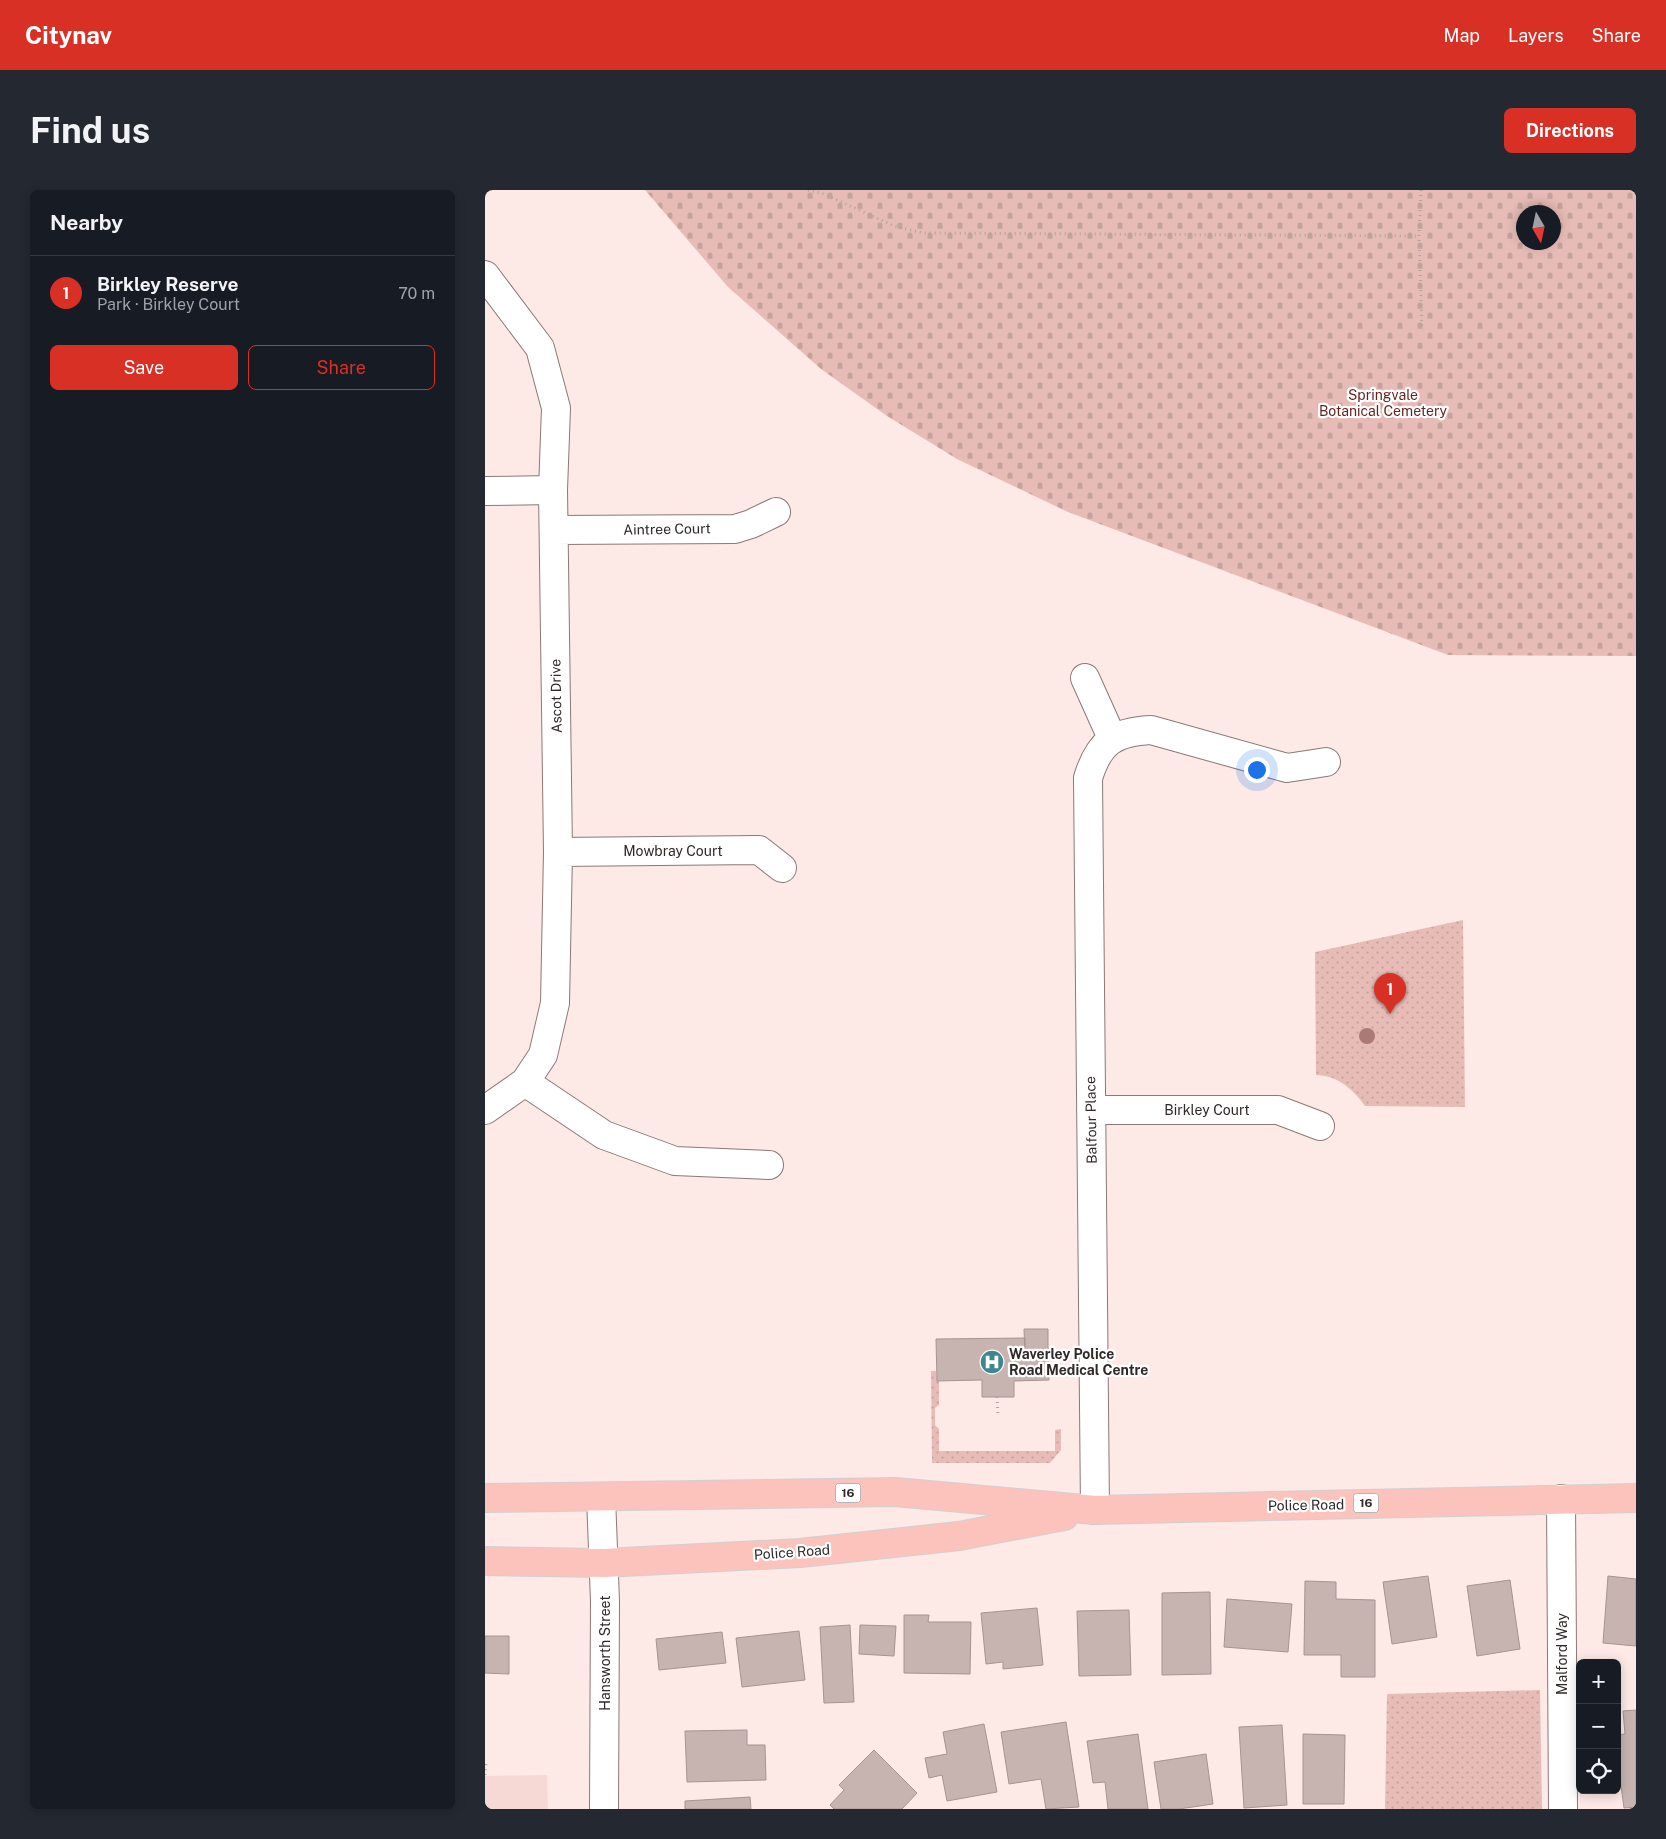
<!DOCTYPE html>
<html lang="en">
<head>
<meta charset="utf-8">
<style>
	body { margin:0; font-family:"Public Sans",sans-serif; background:#242831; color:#f1f3f6 }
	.controls { position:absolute; right:15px; bottom:15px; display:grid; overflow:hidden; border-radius:8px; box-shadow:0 2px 12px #0003 }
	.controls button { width:45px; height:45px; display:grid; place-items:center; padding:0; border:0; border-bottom:1px solid #363941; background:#171b24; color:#f1f3f6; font:25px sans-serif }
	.compass { position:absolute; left:1031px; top:15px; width:45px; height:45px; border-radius:50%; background:#171b24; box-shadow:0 2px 12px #0003; rotate:171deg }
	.you { position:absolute; left:771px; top:579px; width:18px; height:18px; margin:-12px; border:4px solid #fff; border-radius:50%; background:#1a73e8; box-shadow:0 0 0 8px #1a73e833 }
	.badge { display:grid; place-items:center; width:32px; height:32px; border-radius:50%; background:#d93025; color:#fff; font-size:16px; font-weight:700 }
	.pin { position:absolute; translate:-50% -41px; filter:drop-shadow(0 1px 2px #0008) }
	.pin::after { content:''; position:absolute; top:26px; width:18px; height:15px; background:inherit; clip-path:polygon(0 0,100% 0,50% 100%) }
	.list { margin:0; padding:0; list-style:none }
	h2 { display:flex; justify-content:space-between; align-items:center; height:65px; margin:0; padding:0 20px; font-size:21px }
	h2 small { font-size:16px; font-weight:400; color:#9ea1a6 }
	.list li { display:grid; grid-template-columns:32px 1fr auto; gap:15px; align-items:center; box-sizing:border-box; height:75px; padding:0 20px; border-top:1px solid #363941 }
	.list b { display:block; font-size:19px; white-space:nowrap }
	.list p { margin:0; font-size:16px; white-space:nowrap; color:#9ea1a6 }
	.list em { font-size:16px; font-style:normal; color:#9ea1a6 }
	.actions { display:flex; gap:10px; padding:15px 20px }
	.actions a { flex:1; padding:11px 0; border:1px solid #d93025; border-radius:8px; text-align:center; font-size:18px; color:#d93025 }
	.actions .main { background:#d93025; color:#fff }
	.icon { flex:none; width:28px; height:28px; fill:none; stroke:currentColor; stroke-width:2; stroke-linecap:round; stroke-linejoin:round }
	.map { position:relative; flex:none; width:1151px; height:1619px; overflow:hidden; border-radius:8px }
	header { display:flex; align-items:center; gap:30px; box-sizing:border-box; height:70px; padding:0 25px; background:#d93025; color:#fff }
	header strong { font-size:24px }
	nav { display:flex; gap:28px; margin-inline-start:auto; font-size:18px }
	.intro { display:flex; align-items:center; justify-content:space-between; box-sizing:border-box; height:120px; padding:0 30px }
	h1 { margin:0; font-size:35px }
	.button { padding:12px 22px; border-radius:8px; background:#d93025; color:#fff; font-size:18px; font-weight:700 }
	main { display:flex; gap:30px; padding:0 30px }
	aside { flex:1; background:#171b24; border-radius:8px; box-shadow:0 2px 12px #0003 }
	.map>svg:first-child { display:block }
</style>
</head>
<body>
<header>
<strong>Citynav</strong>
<nav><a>Map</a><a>Layers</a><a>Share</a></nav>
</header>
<div class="intro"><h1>Find us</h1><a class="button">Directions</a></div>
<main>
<aside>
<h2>Nearby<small></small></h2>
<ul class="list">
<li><span class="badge">1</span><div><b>Birkley Reserve</b><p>Park · Birkley Court</p></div><em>70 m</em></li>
</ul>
<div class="actions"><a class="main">Save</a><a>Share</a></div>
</aside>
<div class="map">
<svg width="1151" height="1619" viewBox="0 0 1151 1619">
	<defs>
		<pattern id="grass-dots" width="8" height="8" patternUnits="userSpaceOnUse" patternTransform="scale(1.25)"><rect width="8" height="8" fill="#e7bcb6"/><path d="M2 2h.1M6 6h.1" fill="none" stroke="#c6a29c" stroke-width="1.8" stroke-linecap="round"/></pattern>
		<pattern id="cemetery-stones" width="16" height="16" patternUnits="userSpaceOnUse" patternTransform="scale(1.25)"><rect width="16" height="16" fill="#e7bcb6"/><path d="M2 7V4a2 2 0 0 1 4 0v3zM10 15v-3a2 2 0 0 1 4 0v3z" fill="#c6a29c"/></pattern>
	</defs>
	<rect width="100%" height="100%" fill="#fde9e6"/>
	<!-- built -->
	<path fill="#f6d9d5" d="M 62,1585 L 63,1619 L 0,1619 L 0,1586 Z"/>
	<!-- grass -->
	<path fill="url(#grass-dots)" d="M 978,730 L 980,917 L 880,916 C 869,900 852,885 831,885 L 830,762 Z
		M 446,1181 L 451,1181 L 452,1191 L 454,1191 L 454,1215 L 450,1218 L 450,1235 L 454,1239 L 454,1261 L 570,1261 L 570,1240 L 576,1239 L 576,1260 L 565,1273 L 447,1273 Z
		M 1055,1500 L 1057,1619 L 900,1619 L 902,1504 Z"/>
	<!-- cemetery -->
	<path fill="url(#cemetery-stones)" fill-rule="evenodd" d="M 160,0 L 1151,0 L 1151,466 L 963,465 L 583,322 L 472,269 L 402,226 L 336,179 L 243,97 ZM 1038,22 L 1068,22 L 1068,52 L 1038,52 Z"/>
	<!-- building -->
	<path fill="#c7b4b1" stroke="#a69492" d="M 539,1139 L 563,1139 L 563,1163 L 540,1164 Z
		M 540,1148 L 540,1164 L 563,1163 L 564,1190 L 529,1191 L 529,1207 L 497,1207 L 497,1190 L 452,1191 L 451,1149 Z
		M 943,1386 L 952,1447 L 907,1454 L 898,1392 Z
		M 1123,1386 L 1151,1389 L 1151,1456 L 1118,1453 Z
		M 1025,1390 L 1035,1459 L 992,1466 L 982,1396 Z
		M 820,1391 L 851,1392 L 851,1409 L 890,1410 L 890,1487 L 856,1487 L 856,1465 L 819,1465 Z
		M 725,1402 L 726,1484 L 677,1485 L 677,1403 Z
		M 742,1409 L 807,1414 L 803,1462 L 739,1457 Z
		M 552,1418 L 558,1475 L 518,1479 L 518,1472 L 501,1474 L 496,1423 Z
		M 644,1420 L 646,1485 L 594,1486 L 592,1421 Z
		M 419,1425 L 444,1425 L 443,1432 L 486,1432 L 485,1484 L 419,1483 Z
		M 365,1435 L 369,1512 L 339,1513 L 335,1437 Z
		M 375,1435 L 411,1436 L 409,1466 L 374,1464 Z
		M 314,1441 L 320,1490 L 257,1497 L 251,1448 Z
		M 237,1442 L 241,1473 L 174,1480 L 171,1449 Z
		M 0,1446 L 24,1446 L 24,1484 L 0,1483 Z
		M 1151,1520 L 1151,1617 L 1139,1618 L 1132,1566 L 1132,1545 L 1140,1544 L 1138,1521 Z
		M 581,1532 L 594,1617 L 561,1619 L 556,1589 L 524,1594 L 516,1542 Z
		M 499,1534 L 512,1602 L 462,1611 L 457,1585 L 444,1588 L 440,1568 L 462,1564 L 458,1542 Z
		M 797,1535 L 802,1615 L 759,1618 L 754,1537 Z
		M 262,1540 L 262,1555 L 280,1555 L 281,1590 L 202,1592 L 200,1541 Z
		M 653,1544 L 663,1619 L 623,1619 L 620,1592 L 608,1593 L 602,1551 Z
		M 818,1544 L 860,1545 L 859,1614 L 818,1614 Z
		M 389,1560 L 432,1603 L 417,1619 L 349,1619 L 345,1615 L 359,1600 L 354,1595 Z
		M 721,1564 L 728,1614 L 694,1619 L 676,1619 L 669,1572 Z
		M 265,1607 L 266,1619 L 200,1619 L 200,1611 Z"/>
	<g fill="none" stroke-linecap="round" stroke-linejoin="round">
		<!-- minor casing -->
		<g stroke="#8a7976" stroke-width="30">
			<path id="minor" d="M 0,85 L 55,158 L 71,218 L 68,300 L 73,662 L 70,813 L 58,865 L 40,892 L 0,920
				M 0,301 L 68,300
				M 69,340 L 250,339 L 266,334 L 291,322
				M 600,488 L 627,548
				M 73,662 L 274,660 L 297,678
				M 40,892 L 119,945 L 190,971 L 284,975
				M 606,920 L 793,920 L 835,936
				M 116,1307 L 120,1411 L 119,1619
				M 1076,1309 L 1078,1619
				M 610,1320 L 603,588 C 614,552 629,542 666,540 L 802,578 L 841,572"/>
		</g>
		<!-- primary casing -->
		<g stroke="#d1d0d0" stroke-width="30">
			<path id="primary" d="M 0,1308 L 410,1302 L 610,1320 L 1151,1308
				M 0,1371 L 119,1373 L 315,1363 L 474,1346 L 579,1326"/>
		</g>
		<!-- path -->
		<path stroke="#b2a3a0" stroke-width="3" stroke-dasharray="1 4" stroke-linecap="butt" d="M 323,0 L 339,4 L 409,36 L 438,43 L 934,46
			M 936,0 L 934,46 L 937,140
			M 512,1207 L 513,1227
			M 0,1585 L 1,1572"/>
		<!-- minor -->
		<use href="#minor" stroke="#fff" stroke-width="28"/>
		<!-- primary -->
		<use href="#primary" stroke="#fcc2bc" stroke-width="28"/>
	</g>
	<!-- trees -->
	<circle fill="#aa7a77" cx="882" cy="846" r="8"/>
	<!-- icons -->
	<defs>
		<g id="hospital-disc" transform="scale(1.25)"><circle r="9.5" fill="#3f868f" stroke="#fff"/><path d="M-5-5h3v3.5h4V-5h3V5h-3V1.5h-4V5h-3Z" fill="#fff"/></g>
	</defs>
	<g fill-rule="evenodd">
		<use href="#hospital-disc" x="507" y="1172"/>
	</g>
	<g text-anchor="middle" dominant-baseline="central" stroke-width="4.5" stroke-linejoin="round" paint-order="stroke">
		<!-- shield labels -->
		<g fill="#fff" stroke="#6e6968" stroke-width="1">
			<rect x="350.5" y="1293.5" width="25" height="19" rx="4"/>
			<rect x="868.5" y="1303.5" width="25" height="19" rx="4"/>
		</g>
		<g font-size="12" font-weight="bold" fill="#302928">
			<text x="363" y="1303">16</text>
			<text x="881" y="1313">16</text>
		</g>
		<!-- park labels -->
		<g font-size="14" fill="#671f1c" stroke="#fff">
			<text x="898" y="205">Springvale<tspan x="898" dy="16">Botanical Cemetery</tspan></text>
		</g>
		<!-- street labels -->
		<g font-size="14" fill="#302928" stroke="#fff">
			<text transform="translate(182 339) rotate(-1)">Aintree Court</text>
			<text transform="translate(71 506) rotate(-91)">Ascot Drive</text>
			<text x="188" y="661">Mowbray Court</text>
			<text x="722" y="920">Birkley Court</text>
			<text transform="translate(606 930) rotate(-91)">Balfour Place</text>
			<text transform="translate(821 1315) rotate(-1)">Police Road</text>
			<text transform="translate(307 1362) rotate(-4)">Police Road</text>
			<text transform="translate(120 1463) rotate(-90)">Hansworth Street</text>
			<text transform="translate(1077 1464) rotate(-90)">Malford Way</text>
		</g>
		<!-- poi labels -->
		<g font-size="14" font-weight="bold" fill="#302928" stroke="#fff" text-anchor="start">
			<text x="524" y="1164">Waverley Police<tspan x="524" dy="16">Road Medical Centre</tspan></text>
		</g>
	</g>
</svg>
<div class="controls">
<button>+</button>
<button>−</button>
<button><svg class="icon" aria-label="locate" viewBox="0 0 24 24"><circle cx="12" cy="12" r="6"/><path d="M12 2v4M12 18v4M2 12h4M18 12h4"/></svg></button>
</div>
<svg class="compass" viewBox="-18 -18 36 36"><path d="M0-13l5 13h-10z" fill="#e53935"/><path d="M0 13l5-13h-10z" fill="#9ea1a6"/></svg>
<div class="you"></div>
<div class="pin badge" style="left:905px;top:824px">1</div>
</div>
</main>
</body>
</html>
